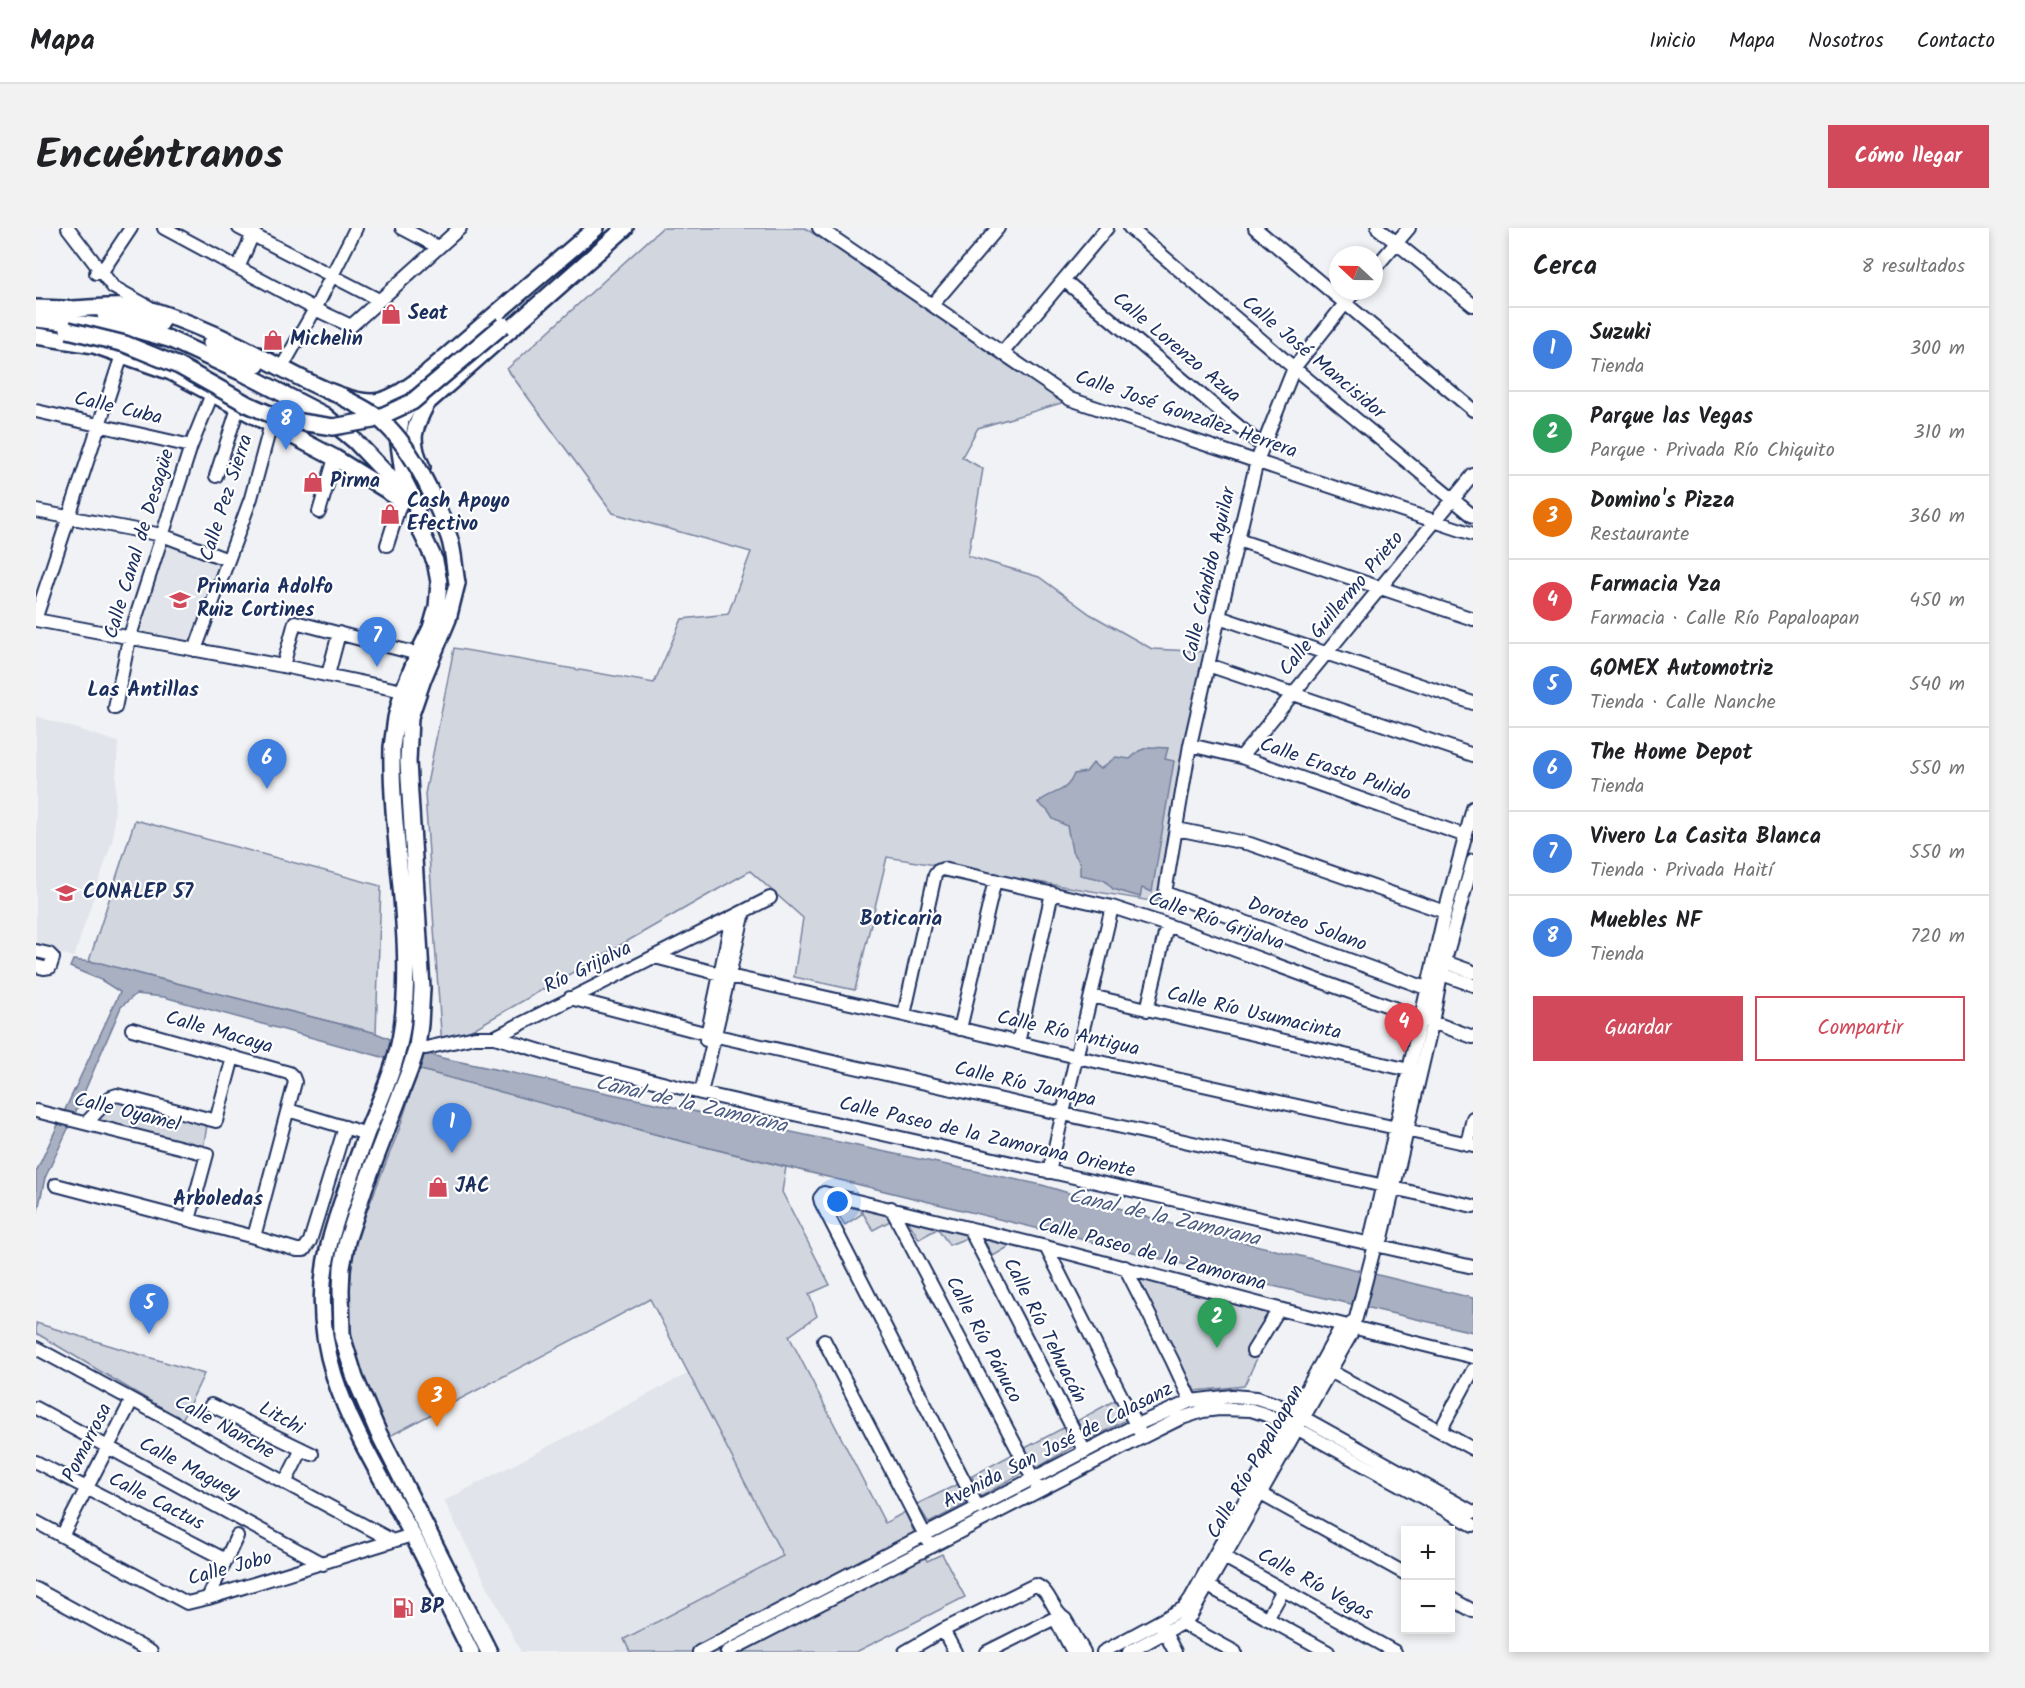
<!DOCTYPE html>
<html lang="es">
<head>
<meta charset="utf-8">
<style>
	body { margin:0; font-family:Kalam,sans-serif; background:#f2f2f2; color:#202124 }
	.controls { position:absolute; right:18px; bottom:18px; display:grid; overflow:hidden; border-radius:0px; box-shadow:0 3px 9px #0003 }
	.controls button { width:54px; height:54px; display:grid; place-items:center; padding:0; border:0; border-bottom:2px solid #e0e0e0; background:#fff; color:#202124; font:30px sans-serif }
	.compass { position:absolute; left:1293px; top:18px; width:54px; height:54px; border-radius:50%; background:#fff; box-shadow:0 3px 9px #0003; rotate:292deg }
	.you { position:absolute; left:802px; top:974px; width:21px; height:21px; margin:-15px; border:4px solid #fff; border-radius:50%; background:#1a73e8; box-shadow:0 0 0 9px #1a73e833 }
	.badge { display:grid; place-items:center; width:39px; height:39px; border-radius:50%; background:#d1495b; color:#fff; font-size:20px; font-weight:700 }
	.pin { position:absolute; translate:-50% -50px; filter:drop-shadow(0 2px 3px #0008) }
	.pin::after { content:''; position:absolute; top:32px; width:21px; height:18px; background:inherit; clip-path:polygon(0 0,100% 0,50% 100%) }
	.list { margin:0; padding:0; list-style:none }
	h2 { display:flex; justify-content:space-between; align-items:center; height:78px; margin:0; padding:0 24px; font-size:26px }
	h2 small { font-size:20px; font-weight:400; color:#757577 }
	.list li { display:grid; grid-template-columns:39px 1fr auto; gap:18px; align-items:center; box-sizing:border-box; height:84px; padding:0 24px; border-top:2px solid #e0e0e0 }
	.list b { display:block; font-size:22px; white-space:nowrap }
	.list p { margin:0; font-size:20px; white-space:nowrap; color:#757577 }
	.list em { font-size:20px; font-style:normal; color:#757577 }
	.actions { display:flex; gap:12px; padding:18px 24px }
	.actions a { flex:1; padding:14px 0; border:2px solid #d1495b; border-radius:0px; text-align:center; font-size:21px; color:#d1495b }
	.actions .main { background:#d1495b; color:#fff }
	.map { position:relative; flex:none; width:1437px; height:1424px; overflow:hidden; border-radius:0px }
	header { display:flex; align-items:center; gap:36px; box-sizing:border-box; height:84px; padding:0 30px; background:#fff; border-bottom:2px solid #e0e0e0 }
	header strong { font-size:28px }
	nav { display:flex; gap:33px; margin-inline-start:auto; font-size:21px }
	.intro { display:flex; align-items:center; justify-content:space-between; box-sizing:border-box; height:144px; padding:0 36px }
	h1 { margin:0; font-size:42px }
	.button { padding:15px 27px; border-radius:0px; background:#d1495b; color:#fff; font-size:21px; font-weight:700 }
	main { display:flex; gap:36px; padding:0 36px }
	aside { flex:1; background:#fff; border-radius:0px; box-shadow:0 3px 9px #0003 }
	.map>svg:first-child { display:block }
</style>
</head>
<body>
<header>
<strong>Mapa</strong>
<nav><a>Inicio</a><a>Mapa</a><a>Nosotros</a><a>Contacto</a></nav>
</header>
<div class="intro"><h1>Encuéntranos</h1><a class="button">Cómo llegar</a></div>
<main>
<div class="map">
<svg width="1437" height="1424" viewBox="0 0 1437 1424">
	<rect width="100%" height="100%" fill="#f1f2f5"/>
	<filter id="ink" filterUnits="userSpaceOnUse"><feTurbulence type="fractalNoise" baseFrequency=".0167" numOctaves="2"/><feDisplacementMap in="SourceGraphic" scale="12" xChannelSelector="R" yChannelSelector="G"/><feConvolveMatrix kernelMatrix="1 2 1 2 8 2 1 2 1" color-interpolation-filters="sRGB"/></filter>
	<g filter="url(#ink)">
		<!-- built -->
		<path fill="#e1e4ea" d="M 132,315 L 188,337 L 156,416 L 104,407 Z
			M 0,488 L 82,514 L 77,610 L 38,729 L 0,719 Z
			M 653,1145 L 747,1328 L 588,1411 L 594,1424 L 485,1424 L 408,1273 Z"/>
		<!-- green -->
		<path fill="#d2d6df" stroke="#76829e" stroke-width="1.5" d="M 626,0 L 769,0 L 1032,173 L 942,200 L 926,229 L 947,241 L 932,328 L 1003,349 L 1054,386 L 1116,421 L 1174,424 L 1121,674 L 851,629 L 819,762 L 758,749 L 767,690 L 714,643 L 406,819 L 389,566 L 418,420 L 618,455 L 646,391 L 692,386 L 715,324 L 577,285 L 471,141 Z
			M 99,592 L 345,658 L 340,805 L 53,733 Z
			M 382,841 L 637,911 L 750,939 L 746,964 L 794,1057 L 773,1066 L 781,1088 L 753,1108 L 849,1295 L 869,1284 L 891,1333 L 906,1326 L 929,1369 L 820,1424 L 594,1424 L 588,1411 L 747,1328 L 614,1071 L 352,1209 L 320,1135 L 312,1080 L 318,1016 L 364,899 Z
			M 82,870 L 171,897 L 167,921 L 61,891 Z
			M 795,975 L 853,987 L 856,992 L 837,1002 L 825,982 L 826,986 L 809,997 Z
			M 871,991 L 929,1004 L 931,1010 L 913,1017 L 901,999 L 901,1001 L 883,1011 Z
			M 946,1009 L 974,1015 L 974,1018 L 957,1028 Z
			M 1097,1046 L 1243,1083 L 1208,1158 L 1159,1163 Z
			M 0,1095 L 168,1146 L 146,1192 L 0,1105 Z
			M 1081,1171 L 1092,1191 L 1049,1214 L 1039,1194 Z
			M 1029,1199 L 1038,1218 L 1001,1240 L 989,1220 Z
			M 975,1227 L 986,1245 L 944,1269 L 936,1248 Z
			M 922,1256 L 933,1274 L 893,1295 L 881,1276 Z"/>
		<!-- water -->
		<path fill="#a8b0c2" stroke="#707c9a" stroke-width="1.5" d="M 1113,519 L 1132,520 L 1129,531 L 1138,533 L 1116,664 L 1106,660 L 1104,669 L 1077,661 L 1068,652 L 1044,647 L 1044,634 L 1036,623 L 1031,598 L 1017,591 L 1012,583 L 1002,575 C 1015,562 1030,567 1038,546 L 1050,544 L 1057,535 L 1064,541 L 1080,529 L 1094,531 L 1103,523 Z
			M 37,732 L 65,735 L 108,747 L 340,805 L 380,822 L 406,830 L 1006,957 L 1149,1000 L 1437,1070 L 1437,1104 L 1215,1053 L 637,911 L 374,839 L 346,829 L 128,769 L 100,766 L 85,779 L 37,890 L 9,950 L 0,991 L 0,944 L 84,764 L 65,752 L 34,739 Z"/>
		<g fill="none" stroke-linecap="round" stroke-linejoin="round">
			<!-- minor casing -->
			<g stroke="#1b2f5e" stroke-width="16">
				<path id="minor" d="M 32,0 L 77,59 L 113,79
					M 128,0 L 279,81 L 315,98 L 424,0
					M 203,0 L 343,72
					M 366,0 L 402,19
					M 783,0 L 1034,171 L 1437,306
					M 1094,0 L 1258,140 L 1437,288
					M 1219,0 L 1437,182
					M 1342,0 L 1437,77
					M 202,40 L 219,1
					M 1338,41 L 1373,0
					M 60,45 L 65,45 L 95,0
					M 1028,52 L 1226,218
					M 1319,63 L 1258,140 L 1221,233 L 1183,389 L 1154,517 L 1129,665 L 1401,764
					M 897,76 L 962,0
					M 967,124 L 1071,0
					M 246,139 L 279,81 L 320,0
					M 0,183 L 155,218
					M 180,248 L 202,180
					M 0,283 L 126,307 L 192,332
					M 283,284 L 299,230
					M 1202,312 L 1437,391
					M 351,317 L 365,273
					M 0,389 L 86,127
					M 1183,389 L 1437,475
					M 0,392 L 247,438 L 367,463
					M 159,422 L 215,270 L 235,196
					M 1172,437 L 1437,527
					M 247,438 L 259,394 L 382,426
					M 292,447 L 303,405
					M 79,480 L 93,411 L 155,218 L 176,166
					M 1154,517 L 1205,529 L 1430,608
					M 1205,529 L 1437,247
					M 1141,601 L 1214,616 L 1409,684
					M 0,723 L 13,726 L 17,730 L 14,739 L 8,740 L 0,738
					M 619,729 L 684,746 L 868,787 L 1041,829 L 1437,917
					M 1401,731 L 1437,744
					M 1400,744 L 1437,757
					M 1055,768 L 1373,842
					M 534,770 L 672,806 L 1437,978
					M 1111,782 L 1131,697
					M 868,787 L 899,647 L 902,643 L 907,641 L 1076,679 L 1131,697 L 1437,809
					M 96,801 L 253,845 L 257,849 L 259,854 L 218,1009
					M 924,801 L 959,652
					M 459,809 L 521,828 L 665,865 L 1437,1039
					M 670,812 L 696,690
					M 982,815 L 1016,665
					M 381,819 L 390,820 L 439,809 L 459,809 L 734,670
					M 665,865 L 708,684
					M 252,882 L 331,906
					M 0,883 L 171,926 L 153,992
					M 50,895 L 75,869 L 81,867 L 180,893 L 197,829
					M 1431,916 L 1437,890
					M 1013,944 L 1076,679
					M 20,957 L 218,1009 L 261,1022 L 268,1022 L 274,1013 L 309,899
					M 855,980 L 1001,1258
					M 933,1000 L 1049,1224
					M 1339,1017 L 1335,1008 L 1409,684 L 1437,580
					M 1010,1019 L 1103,1203
					M 1089,1039 L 1136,1132 L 1155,1173
					M 788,1112 L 892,1313
					M 0,1120 L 357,1313
					M 1217,1123 L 1243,1081
					M 1294,1143 L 1437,1221
					M 175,1177 L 276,1226
					M 0,1180 L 287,1336
					M 1404,1203 L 1437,1142
					M 0,1234 L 190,1332
					M 249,1255 L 266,1221
					M 1225,1266 L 1370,1346
					M 942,1280 L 785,974 L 784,970 L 788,965 L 1010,1019 L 1243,1081 L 1437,1129
					M 0,1294 L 151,1375 L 172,1370 L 376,1307
					M 26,1308 L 96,1172
					M 1181,1325 L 1359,1424
					M 1165,1354 L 1292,1424
					M 0,1361 L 115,1424
					M 172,1370 L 201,1308
					M 1414,1370 L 1437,1383
					M 1023,1388 L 1021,1394 L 1037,1424
					M 1231,1391 L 1247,1362
					M 1146,1395 L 1199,1424
					M 1126,1399 L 1139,1424
					M 907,1402 L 919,1424
					M 663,1424 L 1100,1197 L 1155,1173 L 1196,1168 L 1221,1170 L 1242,1177 L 1268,1190 L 1437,1284
					M 691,1424 L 1107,1209 L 1143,1191 L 1167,1183 L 1183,1181 L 1215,1182 L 1228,1186 L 1262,1201 L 1437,1297
					M 869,1424 L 907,1402 L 999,1357 C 1014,1361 1016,1384 1029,1391 L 1048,1424
					M 951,1424 L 1023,1388
					M 1067,1424 L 1148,1380 L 1155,1370 L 1304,1101 L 1313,1099 L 1320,1090 L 1339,1017 L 1346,1010 L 1395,800 L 1405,746 L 1437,633
					M 1093,1424 L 1146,1395 L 1155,1387 L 1294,1143 L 1315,1106 L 1313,1099"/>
			</g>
			<!-- major casing -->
			<g stroke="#1b2f5e" stroke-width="20">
				<path id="major" d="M 0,80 C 11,80 21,81 32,81 C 62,80 93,75 122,84 C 149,93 177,105 202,117 C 236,133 309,181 344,173 C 361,169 374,157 388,148
					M 69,87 L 112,91 L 125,95
					M 0,91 L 101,102 L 133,111 L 211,147 L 288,187 L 319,213 L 358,254 L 367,269
					M 0,108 L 58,117 L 135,144 L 299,230 L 352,263 L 365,274
					M 175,115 L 221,137
					M 386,239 C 373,212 377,201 391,175 L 589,0
					M 421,355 L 412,391 L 387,451 L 374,489 L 372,534 L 386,760 L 384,796 L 381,819 L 374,841 L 329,958 L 311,1013 L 306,1039 L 305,1062 L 306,1108 L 319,1150 L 342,1204 L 453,1424
					M 435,1424 C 415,1385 397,1346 377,1308 C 326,1212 264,1128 294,1013 C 304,976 318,940 331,904 C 345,870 361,837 366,800 C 379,707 354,612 356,519 L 360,490 L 367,463 L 382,426 L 395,400 L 401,379 L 403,354 L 399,333 L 380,293 L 381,278 L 368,252 L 362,209 L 365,192 L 392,144 L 560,0"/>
			</g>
			<!-- minor -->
			<use href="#minor" stroke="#fff" stroke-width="12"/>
			<!-- major -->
			<use href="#major" stroke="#fff" stroke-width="15"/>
			<!-- major-bridge casing -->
			<g stroke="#1b2f5e" stroke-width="20" stroke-linecap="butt">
				<path id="major-bridge" d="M 32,102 L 89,116 L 143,138 L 211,176 L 245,191 L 297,199 L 337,192 L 376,174 L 467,97
					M 306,169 C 321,177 337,184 349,196 C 378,223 400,272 413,309 C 418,323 418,340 421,355"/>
			</g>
			<!-- major-bridge -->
			<use href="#major-bridge" stroke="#fff" stroke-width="15"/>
		</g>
	</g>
	<!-- icons -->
	<defs>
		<g id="shop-bare" transform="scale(1.62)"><path d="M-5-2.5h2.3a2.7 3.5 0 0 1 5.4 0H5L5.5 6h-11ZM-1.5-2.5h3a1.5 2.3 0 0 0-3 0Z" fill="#d1495b" stroke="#fff" stroke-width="2.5" paint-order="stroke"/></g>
		<g id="school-bare" transform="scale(1.62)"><path d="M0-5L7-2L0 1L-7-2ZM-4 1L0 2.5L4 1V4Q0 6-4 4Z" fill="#d1495b" stroke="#fff" stroke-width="2.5" paint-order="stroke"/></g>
		<g id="fuel-bare" transform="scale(1.62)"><path d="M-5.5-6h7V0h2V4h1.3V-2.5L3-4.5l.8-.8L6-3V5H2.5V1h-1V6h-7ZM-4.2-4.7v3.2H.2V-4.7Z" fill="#d1495b" stroke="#fff" stroke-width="2.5" paint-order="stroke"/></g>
	</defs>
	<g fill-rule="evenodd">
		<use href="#shop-bare" x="355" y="86"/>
		<use href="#shop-bare" x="237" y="112"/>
		<use href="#shop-bare" x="277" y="254"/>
		<use href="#shop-bare" x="354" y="286"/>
		<use href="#school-bare" x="144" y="372"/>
		<use href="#school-bare" x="30" y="665"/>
		<use href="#shop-bare" x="402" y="959"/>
		<use href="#fuel-bare" x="367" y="1380"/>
	</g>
	<g text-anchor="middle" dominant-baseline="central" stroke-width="4.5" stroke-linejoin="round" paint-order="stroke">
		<!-- poi labels -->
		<g font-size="20" font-weight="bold" fill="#1b2f5e" stroke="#fff" text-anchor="start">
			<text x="372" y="86">Seat</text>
			<text x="254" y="112">Michelin</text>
			<text x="294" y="254">Pirma</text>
			<text x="371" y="274">Cash Apoyo<tspan x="371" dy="23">Efectivo</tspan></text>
			<text x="161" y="360">Primaria Adolfo<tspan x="161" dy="23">Ruiz Cortines</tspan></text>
			<text x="47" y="665">CONALEP 57</text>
			<text x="419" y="959">JAC</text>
			<text x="384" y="1380">BP</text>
		</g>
		<!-- street labels -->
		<g font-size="20" fill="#1b2f5e" stroke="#fff">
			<text transform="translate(1140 120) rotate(40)">Calle Lorenzo Azua</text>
			<text transform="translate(1277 130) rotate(40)">Calle José Mancisidor</text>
			<text transform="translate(82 181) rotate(13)">Calle Cuba</text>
			<text transform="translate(1150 187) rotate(19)">Calle José González Herrera</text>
			<text transform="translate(191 270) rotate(-72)">Calle Pez Sierra</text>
			<text transform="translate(104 316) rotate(-73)">Calle Canal de Desagüe</text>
			<text transform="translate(1174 347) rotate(-77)">Calle Cándido Aguilar</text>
			<text transform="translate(1306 376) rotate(-50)">Calle Guillermo Prieto</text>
			<text transform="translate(1299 542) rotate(19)">Calle Erasto Pulido</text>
			<text transform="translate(1180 694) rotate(19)">Calle Río Grijalva</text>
			<text transform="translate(1271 697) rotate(20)">Doroteo Solano</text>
			<text transform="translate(552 740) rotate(-26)">Río Grijalva</text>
			<text transform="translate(1218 786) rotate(13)">Calle Río Usumacinta</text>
			<text transform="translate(183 805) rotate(16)">Calle Macaya</text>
			<text transform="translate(1032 806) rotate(13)">Calle Río Antigua</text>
			<text transform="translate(989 857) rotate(13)">Calle Río Jamapa</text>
			<text transform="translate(91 885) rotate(14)">Calle Oyamel</text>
			<text transform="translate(951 910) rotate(13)">Calle Paseo de la Zamorana Oriente</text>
			<text transform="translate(1116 1027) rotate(15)">Calle Paseo de la Zamorana</text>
			<text transform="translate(1008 1103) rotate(63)">Calle Río Tehuacán</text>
			<text transform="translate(947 1112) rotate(62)">Calle Río Pánuco</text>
			<text transform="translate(245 1191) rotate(29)">Litchi</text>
			<text transform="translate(188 1200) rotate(29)">Calle Nanche</text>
			<text transform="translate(52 1215) rotate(-63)">Pomarrosa</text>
			<text transform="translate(1022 1218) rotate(-27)">Avenida San José de Calasanz</text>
			<text transform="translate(1220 1234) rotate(-60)">Calle Río Papaloapan</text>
			<text transform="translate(153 1241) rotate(28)">Calle Maguey</text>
			<text transform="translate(120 1274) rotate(27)">Calle Cactus</text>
			<text transform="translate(194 1341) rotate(-15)">Calle Jobo</text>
			<text transform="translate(1279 1357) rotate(29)">Calle Río Vegas</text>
		</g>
		<!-- neighbourhood labels -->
		<g font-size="21" font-weight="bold" fill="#1b2f5e" stroke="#fff">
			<text x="107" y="462">Las Antillas</text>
			<text x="865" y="691">Boticaria</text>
			<text x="182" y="971">Arboledas</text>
		</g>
		<!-- water labels -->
		<g font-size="21" font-style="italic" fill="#4c5c81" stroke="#fff">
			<text transform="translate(655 877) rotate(13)">Canal de la Zamorana</text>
			<text transform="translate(1128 990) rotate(13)">Canal de la Zamorana</text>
		</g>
	</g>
</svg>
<div class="controls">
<button>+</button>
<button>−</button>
</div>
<svg class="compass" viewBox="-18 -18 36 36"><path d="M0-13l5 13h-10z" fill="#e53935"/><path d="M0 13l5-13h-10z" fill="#757577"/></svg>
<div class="you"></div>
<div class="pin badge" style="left:416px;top:925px;background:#3f7fe0">1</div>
<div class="pin badge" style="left:1181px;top:1120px;background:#2e9e5b">2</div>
<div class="pin badge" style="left:401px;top:1199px;background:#e8710a">3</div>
<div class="pin badge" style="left:1368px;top:825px;background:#e0444e">4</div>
<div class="pin badge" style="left:113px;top:1106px;background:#3f7fe0">5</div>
<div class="pin badge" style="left:231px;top:561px;background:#3f7fe0">6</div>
<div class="pin badge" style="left:341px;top:439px;background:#3f7fe0">7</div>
<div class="pin badge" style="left:250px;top:222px;background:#3f7fe0">8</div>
</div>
<aside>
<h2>Cerca<small>8 resultados</small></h2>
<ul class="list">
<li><span class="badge" style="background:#3f7fe0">1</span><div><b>Suzuki</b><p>Tienda</p></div><em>300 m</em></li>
<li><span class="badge" style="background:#2e9e5b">2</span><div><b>Parque las Vegas</b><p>Parque · Privada Río Chiquito</p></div><em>310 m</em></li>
<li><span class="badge" style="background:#e8710a">3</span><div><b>Domino's Pizza</b><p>Restaurante</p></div><em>360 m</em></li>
<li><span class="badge" style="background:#e0444e">4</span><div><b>Farmacia Yza</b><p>Farmacia · Calle Río Papaloapan</p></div><em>450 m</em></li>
<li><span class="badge" style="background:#3f7fe0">5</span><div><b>GOMEX Automotriz</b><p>Tienda · Calle Nanche</p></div><em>540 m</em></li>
<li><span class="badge" style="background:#3f7fe0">6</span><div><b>The Home Depot</b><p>Tienda</p></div><em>550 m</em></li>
<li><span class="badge" style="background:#3f7fe0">7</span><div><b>Vivero La Casita Blanca</b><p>Tienda · Privada Haití</p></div><em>550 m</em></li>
<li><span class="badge" style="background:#3f7fe0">8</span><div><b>Muebles NF</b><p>Tienda</p></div><em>720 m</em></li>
</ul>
<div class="actions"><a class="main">Guardar</a><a>Compartir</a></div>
</aside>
</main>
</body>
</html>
